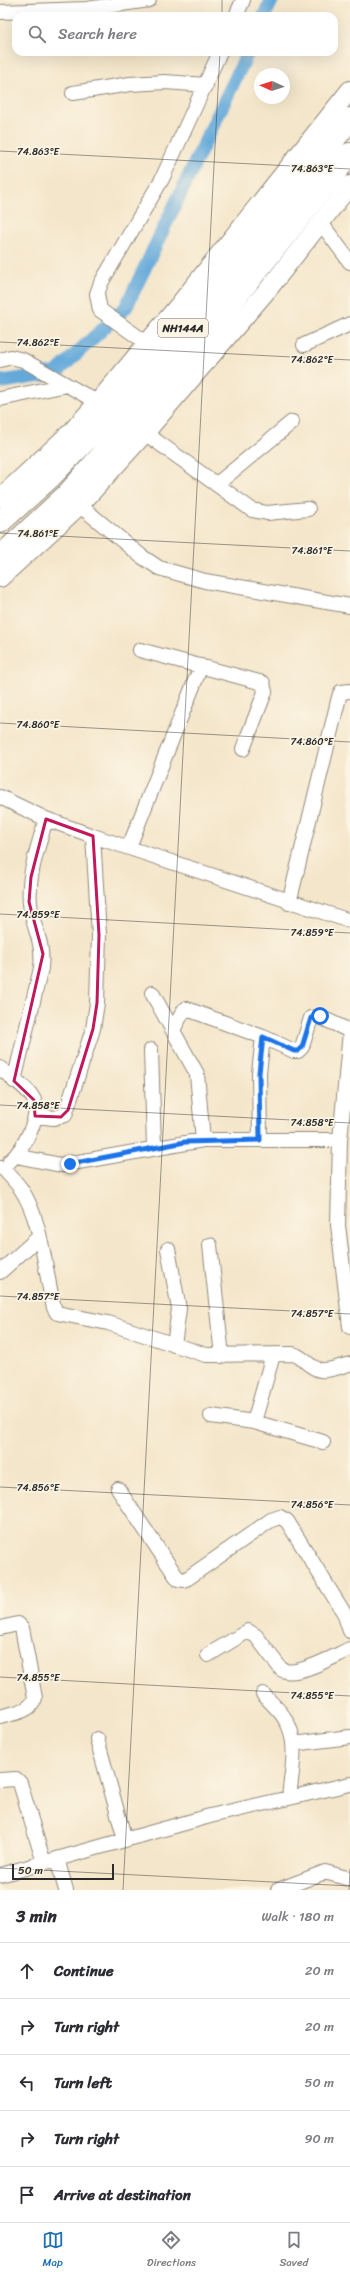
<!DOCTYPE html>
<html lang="en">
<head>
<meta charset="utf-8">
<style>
	body { margin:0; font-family:Sriracha,sans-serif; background:#f7f7f7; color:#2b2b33 }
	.compass { position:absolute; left:254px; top:68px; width:36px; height:36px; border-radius:50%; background:#fff; box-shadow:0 4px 16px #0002; rotate:273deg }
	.scale { position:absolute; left:12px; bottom:10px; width:102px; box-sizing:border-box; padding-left:4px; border:2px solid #2b2b2b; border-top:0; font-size:11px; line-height:14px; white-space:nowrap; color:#2b2b2b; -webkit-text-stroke:3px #fcf5e5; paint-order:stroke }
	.stop { position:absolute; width:12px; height:12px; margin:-9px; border:3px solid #1a73e8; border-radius:50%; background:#fff }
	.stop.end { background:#1a73e8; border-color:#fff; box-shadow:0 1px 4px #0008 }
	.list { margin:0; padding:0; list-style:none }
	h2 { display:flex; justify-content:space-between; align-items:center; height:52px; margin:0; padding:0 16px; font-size:17px }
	h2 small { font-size:13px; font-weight:400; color:#7c7c81 }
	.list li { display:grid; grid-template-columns:26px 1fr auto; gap:12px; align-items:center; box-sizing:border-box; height:56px; padding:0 16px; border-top:1px solid #e1e1e2 }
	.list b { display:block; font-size:15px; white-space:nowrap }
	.list em { font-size:13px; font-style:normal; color:#7c7c81 }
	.icon { flex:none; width:22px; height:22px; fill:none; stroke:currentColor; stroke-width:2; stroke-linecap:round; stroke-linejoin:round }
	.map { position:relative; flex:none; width:350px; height:1890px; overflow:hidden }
	.search { position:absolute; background:#fff; box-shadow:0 4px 16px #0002; left:12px; right:12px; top:12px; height:44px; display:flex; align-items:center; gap:10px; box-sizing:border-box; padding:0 14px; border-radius:12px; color:#7c7c81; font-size:15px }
	.sheet { height:332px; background:#fff }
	nav { display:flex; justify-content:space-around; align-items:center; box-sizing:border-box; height:56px; border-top:1px solid #e1e1e2; background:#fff; font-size:11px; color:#7c7c81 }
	nav a { display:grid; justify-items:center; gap:2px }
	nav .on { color:#1f6fb2 }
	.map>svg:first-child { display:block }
</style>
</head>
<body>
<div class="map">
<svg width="350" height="1890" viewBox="0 0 350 1890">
	<rect width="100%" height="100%" fill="#fcf5e5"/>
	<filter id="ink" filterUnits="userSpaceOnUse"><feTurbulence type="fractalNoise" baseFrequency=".025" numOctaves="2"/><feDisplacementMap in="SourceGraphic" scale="8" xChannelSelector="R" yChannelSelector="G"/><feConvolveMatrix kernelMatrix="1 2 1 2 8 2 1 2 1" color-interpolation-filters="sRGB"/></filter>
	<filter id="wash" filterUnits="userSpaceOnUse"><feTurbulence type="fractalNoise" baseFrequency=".012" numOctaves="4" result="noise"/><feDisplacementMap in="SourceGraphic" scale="16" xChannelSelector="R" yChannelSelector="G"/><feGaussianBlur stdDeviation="0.9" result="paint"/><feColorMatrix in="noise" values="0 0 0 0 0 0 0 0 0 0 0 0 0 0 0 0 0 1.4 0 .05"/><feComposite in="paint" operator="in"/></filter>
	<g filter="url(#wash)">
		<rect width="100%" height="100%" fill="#f4e6ca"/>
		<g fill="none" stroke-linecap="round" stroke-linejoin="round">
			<!-- canal -->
			<path stroke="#64a9da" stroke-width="14" d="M 264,16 L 272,0
				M 0,382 L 56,373 L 126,307 L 248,52"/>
		</g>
	</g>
	<g filter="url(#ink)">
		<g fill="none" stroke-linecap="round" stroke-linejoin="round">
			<!-- minor casing -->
			<g stroke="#90887a" stroke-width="16">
				<path id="minor" d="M 0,12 L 87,9 L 149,0
					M 236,16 L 243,0
					M 73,93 L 130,84 L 165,82 L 206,85
					M 321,223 L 350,262
					M 304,345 L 350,324
					M 155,349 L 100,310 L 97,294 L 101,283 L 162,179 L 220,52
					M 0,360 L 11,357 L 23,360 L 106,407
					M 0,399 L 67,385
					M 145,433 L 252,510 L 267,513 L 308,509
					M 217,484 L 292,422
					M 72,499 L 141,556 L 159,568 L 205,581 L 350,606
					M 140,650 L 263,683 L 265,692 L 243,749
					M 0,797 L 46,819 L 93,836 L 350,921
					M 129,847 L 201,666
					M 289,903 L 339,697 L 341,692 L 350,691
					M 152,993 L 197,1074 L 203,1140
					M 173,1030 L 184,1010 L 187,1009 L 263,1037 L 294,1051 L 298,1051 L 302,1047 L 311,1018 L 320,1017 L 350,1031
					M 350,1032 L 340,1140 L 338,1225 L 350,1327
					M 151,1050 L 154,1147
					M 0,1068 C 10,1077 28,1087 34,1100 C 41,1117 23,1150 10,1161
					M 14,1081 L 41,968 C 44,938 32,929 30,903 C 27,875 39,845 46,819
					M 35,1116 L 54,1118 L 65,1115 L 93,1029 L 97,1003 L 99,935 L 93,836
					M 260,1140 L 259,1073 L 263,1037
					M 16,1156 L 61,1165 L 203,1140 L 340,1140
					M 0,1168 L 3,1168 C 9,1175 16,1182 21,1189 C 42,1220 45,1272 54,1308 L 57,1313 L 108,1323 L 206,1355 L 293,1354 C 302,1356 306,1364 315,1368 C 324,1374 340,1366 350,1364
					M 210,1245 L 222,1356
					M 168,1249 L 179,1309 L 174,1345
					M 0,1272 L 39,1237
					M 211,1416 L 254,1422 L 273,1355
					M 254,1422 L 323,1442
					M 118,1489 L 178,1579 L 183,1580 L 188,1578 L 271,1520 L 280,1517 L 287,1521 L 344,1613 L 350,1631
					M 0,1628 L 18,1624 L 22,1628 L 35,1698 C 31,1712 13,1713 0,1717
					M 208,1655 L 248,1631 L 256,1636 L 281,1669 C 295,1679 334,1656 350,1649
					M 263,1694 C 270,1702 280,1710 285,1719 C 300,1741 291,1773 289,1798 L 350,1784
					M 97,1739 L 125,1840
					M 293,1744 L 350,1737
					M 0,1780 L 16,1779 L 20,1783 L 44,1863
					M 57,1859 L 66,1890
					M 0,1875 L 210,1816 L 289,1798
					M 278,1890 L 325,1872 L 350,1879"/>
			</g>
			<!-- tertiary casing -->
			<g stroke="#90887a" stroke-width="20">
				<path id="tertiary" d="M 0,498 L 73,430 L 98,402 L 178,306 L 350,90
					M 0,578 L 80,505 L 145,433 L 270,287 L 350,185"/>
			</g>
			<!-- trunk casing -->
			<g stroke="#90887a" stroke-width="24">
				<path id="trunk" d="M 0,522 L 49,478 L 114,411 L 162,355 L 350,119
					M 0,557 L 67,495 L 178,369 L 350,154"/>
			</g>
			<!-- minor -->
			<use href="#minor" stroke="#fff" stroke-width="14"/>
			<!-- tertiary -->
			<use href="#tertiary" stroke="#fff" stroke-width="18"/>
			<!-- trunk -->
			<use href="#trunk" stroke="#fff" stroke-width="22"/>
		</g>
	</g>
	<g fill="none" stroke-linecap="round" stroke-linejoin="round" filter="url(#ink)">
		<!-- route -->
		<path stroke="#1a73e8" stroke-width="5" d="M 70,1164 L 185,1142 L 260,1140 L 259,1073 L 263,1037 L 294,1051 L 298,1051 L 302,1047 L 311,1018 L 320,1016"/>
	</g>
	<!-- marked area -->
	<path fill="none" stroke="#c2185b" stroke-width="3" stroke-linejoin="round" d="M 46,819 L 93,836 L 99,935 L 97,1003 L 93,1029 L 68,1110 L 61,1117 L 35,1116 L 34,1100 L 14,1081 L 43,954 L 29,902 L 31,877 Z"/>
	<!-- ticks -->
	<path fill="none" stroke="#2b2b2b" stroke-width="1" stroke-opacity="0.45" d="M 222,16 L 222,0M 0,151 L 350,169M 0,342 L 350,360M 0,533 L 350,551M 0,723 L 350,742M 0,914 L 350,933M 0,1105 L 350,1123M 0,1296 L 350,1314M 0,1487 L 350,1505M 0,1677 L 350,1696M 0,1868 L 350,1886M 123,1890 L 220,52M 349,1890 L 350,1869"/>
	<g text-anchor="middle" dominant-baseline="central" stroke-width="3.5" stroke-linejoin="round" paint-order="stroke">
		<!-- shield labels -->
		<rect fill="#fcf5e5" stroke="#6a6863" stroke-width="1" x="158" y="319" width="50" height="18" rx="3"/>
		<g font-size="11" font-weight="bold" fill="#2b2b2b">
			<text x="183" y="328">NH144A</text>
		</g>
	</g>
	<g font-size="10" text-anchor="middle" fill="#2b2b2b" stroke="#fcf5e5" stroke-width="3.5" stroke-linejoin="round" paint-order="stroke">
		<text x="38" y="155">74.863°E</text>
		<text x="312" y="172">74.863°E</text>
		<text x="38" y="346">74.862°E</text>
		<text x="312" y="363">74.862°E</text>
		<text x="38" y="537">74.861°E</text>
		<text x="312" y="554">74.861°E</text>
		<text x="38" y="728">74.860°E</text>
		<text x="312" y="745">74.860°E</text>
		<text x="38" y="918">74.859°E</text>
		<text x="312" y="936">74.859°E</text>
		<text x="38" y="1109">74.858°E</text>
		<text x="312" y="1126">74.858°E</text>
		<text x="38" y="1300">74.857°E</text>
		<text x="312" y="1317">74.857°E</text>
		<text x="38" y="1491">74.856°E</text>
		<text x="312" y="1508">74.856°E</text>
		<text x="38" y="1681">74.855°E</text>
		<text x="312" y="1699">74.855°E</text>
	</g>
</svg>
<svg class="compass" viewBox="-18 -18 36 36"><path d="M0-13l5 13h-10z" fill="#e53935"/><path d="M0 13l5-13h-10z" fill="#7c7c81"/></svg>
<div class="scale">50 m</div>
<div class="stop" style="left:320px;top:1016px"></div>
<div class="stop end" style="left:70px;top:1164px"></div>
<div class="search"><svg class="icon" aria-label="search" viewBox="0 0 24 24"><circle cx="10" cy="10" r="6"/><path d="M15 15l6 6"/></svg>Search here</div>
</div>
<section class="sheet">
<h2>3 min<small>Walk · 180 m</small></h2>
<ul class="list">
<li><svg class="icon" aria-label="ahead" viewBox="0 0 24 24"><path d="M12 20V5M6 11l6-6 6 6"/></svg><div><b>Continue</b></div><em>20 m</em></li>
<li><svg class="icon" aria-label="right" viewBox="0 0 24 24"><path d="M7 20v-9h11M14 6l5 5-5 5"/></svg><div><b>Turn right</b></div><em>20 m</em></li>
<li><svg class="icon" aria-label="left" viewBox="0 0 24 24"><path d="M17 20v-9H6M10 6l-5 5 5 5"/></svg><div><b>Turn left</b></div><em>50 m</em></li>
<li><svg class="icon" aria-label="right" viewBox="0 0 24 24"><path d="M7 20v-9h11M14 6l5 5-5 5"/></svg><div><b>Turn right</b></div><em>90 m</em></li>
<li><svg class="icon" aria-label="arrive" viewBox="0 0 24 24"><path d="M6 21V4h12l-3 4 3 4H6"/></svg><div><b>Arrive at destination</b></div></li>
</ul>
</section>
<nav>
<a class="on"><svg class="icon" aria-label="map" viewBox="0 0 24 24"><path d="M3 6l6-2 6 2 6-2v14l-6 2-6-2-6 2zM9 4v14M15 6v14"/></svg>Map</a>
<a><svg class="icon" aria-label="directions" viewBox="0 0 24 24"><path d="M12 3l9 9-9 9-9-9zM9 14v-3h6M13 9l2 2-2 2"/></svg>Directions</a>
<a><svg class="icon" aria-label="saved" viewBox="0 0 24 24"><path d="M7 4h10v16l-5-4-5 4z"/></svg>Saved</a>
</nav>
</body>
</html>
